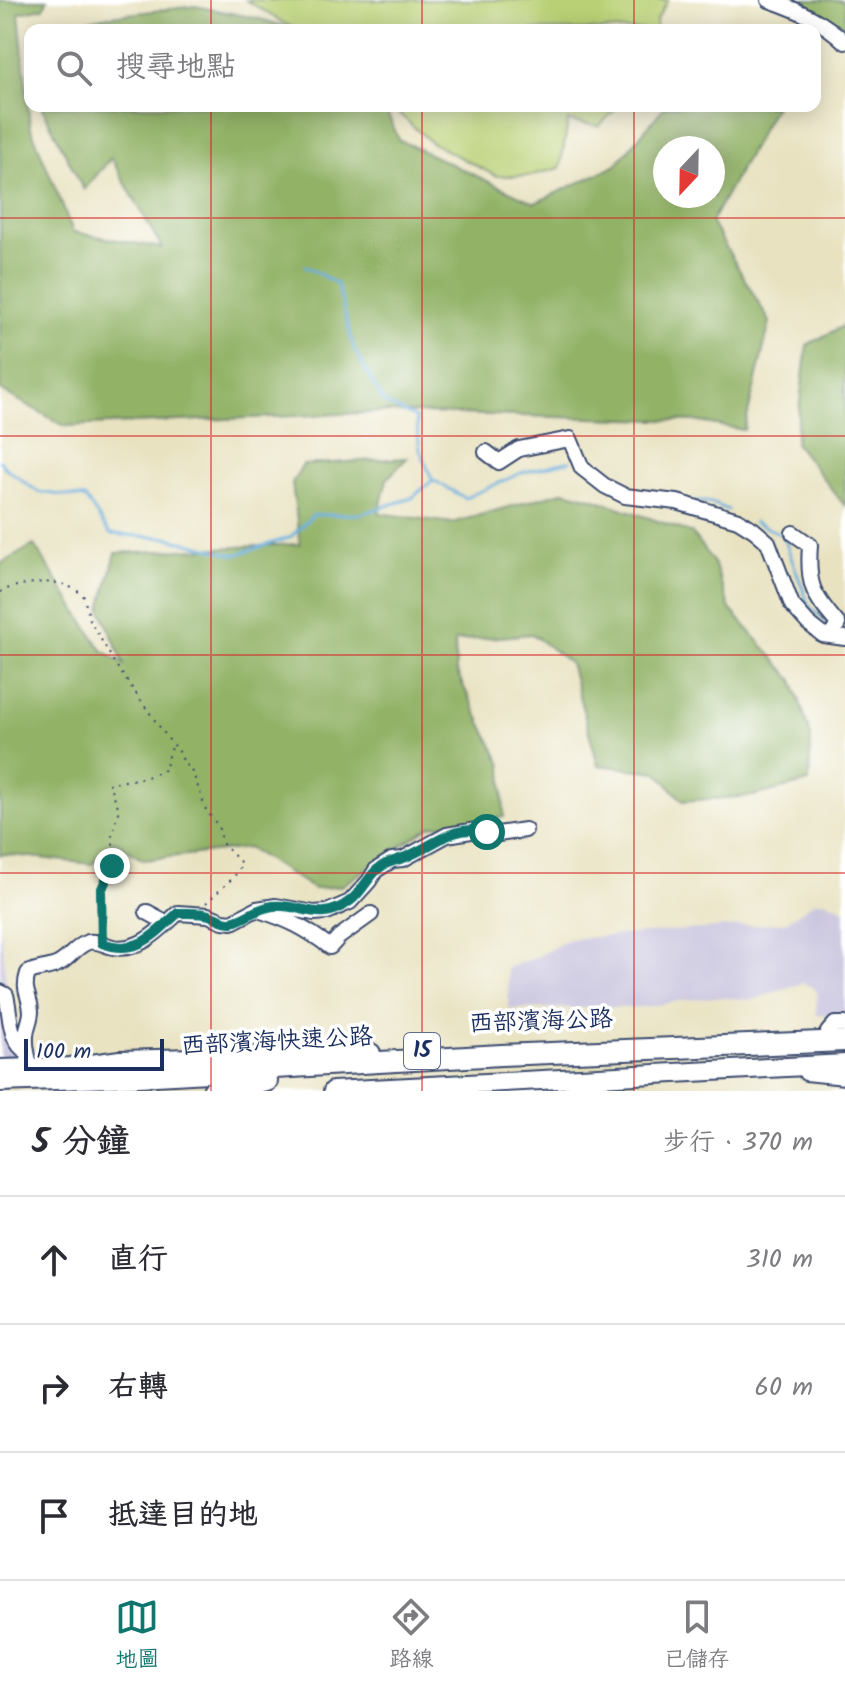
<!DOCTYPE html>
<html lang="zh-TW">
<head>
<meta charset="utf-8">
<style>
	body { margin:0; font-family:Kalam,"LXGW WenKai TC",sans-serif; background:#f7f7f7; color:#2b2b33 }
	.compass { position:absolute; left:653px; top:136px; width:72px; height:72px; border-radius:50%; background:#fff; box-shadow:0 4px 20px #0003; rotate:202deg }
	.scale { position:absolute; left:24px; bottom:20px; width:140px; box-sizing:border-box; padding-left:8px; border:4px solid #1b2f5e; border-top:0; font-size:22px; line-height:28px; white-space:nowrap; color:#1b2f5e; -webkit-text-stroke:6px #fff; paint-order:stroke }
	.stop { position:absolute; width:24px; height:24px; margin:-18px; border:6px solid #0f766e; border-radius:50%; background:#fff }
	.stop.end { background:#0f766e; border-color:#fff; box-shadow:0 2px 8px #0008 }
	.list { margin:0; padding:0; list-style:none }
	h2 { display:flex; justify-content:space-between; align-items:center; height:104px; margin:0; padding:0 32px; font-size:34px }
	h2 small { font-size:26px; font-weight:400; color:#7c7c81 }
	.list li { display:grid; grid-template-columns:52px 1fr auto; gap:24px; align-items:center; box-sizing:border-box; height:128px; padding:0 32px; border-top:2px solid #e1e1e2 }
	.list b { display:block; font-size:30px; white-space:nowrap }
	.list em { font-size:26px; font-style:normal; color:#7c7c81 }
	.icon { flex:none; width:44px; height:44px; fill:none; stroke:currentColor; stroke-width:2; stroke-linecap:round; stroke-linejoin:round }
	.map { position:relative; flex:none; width:845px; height:1091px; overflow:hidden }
	.search { position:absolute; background:#fff; box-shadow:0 4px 20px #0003; left:24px; right:24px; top:24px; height:88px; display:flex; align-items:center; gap:20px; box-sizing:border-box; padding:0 28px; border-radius:16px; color:#7c7c81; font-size:30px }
	.sheet { height:488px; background:#fff }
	nav { display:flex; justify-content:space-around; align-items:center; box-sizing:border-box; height:112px; border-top:2px solid #e1e1e2; background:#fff; font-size:22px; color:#7c7c81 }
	nav a { display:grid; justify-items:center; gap:4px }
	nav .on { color:#0f766e }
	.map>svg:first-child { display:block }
</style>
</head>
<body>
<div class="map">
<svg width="845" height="1091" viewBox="0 0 845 1091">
	<rect width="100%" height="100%" fill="#fff"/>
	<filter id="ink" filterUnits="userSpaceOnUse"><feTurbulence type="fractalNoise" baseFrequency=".0125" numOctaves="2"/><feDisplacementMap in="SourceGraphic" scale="16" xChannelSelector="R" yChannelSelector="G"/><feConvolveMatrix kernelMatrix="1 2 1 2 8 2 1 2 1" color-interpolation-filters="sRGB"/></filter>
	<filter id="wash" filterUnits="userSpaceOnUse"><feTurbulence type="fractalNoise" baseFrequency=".006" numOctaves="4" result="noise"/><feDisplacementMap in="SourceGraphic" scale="32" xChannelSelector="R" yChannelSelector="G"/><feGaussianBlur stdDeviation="1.8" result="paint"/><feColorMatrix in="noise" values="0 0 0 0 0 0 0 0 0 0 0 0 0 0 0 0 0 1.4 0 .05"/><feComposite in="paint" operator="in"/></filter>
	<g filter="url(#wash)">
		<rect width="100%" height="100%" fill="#e8e2c0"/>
		<!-- industrial -->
		<path fill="#c5c0db" d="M 816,901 L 825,901 L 836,905 L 845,911 L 845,1014 L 816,1015 L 817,994 L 812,987 L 803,983 L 752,1000 L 714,997 L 678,1001 L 646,1007 L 509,1009 L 507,968 L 539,956 L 569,939 L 778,923 L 787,921 Z
			M 0,920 L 8,1003 L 25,1059 L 0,1059 Z"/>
		<!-- green -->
		<path fill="#b9d074" stroke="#6a8069" stroke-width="2" d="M 246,0 L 668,0 L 656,21 L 657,30 L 304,30 L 287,25 Z
			M 390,106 L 619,106 L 599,126 L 568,121 L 560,168 L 529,176 L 496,176 L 432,143 Z"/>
		<!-- forest -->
		<path fill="#92b266" stroke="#567062" stroke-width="2" fill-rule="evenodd" d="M 0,0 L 47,0 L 44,8 L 19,13 L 30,126 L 73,232 L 162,248 L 111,158 L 84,190 L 41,106 L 384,106 L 399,140 L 535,203 L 615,166 L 665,106 L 775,106 L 711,222 L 770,322 L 744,430 L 694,421 L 386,412 L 65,426 L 0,390 ZM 665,148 L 713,148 L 713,196 L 665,196 Z
			M 799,0 L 840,0 L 845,3 L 845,32 L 829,19 Z
			M 195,6 L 260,19 L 295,30 L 47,30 L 103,17 Z
			M 845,325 L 845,506 L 795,443 L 807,345 Z
			M 407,458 L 387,479 L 379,513 L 452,523 L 565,491 L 595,499 L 692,533 L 714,563 L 730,609 L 793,680 L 811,737 L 809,782 L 753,796 L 683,801 L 657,772 L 598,765 L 570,663 L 532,634 L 455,641 L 456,671 L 502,765 L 504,817 L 431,826 L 341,886 L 314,889 L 248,848 L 143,860 L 114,841 L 92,864 L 4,854 L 0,855 L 0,564 L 34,545 L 102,650 L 124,664 L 101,609 L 116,553 L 300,544 L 292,483 L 303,465 Z"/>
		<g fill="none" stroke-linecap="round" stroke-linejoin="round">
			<!-- stream -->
			<path stroke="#63abda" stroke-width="3" d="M 305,266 L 337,284 L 354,349 L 384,403 L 416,418 L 420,450 L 432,479
				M 584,460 L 636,491
				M 0,461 L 3,466 L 38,492 L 85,498 L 110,534 L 169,538 L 235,555 L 291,537 L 313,515 L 360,514 L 412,498 L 433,480 L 465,498 L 521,473 L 570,461
				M 698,501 L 711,503 L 728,510
				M 754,522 L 783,535 L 809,606 L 827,622"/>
		</g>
	</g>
	<g filter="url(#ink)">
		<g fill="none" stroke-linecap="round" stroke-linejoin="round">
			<!-- minor casing -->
			<g stroke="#3a4a6d" stroke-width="18">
				<path id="minor" d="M 769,0 C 798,10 823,21 845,42
					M 486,452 L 499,462 L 519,449 L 570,439 L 582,468 L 605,486 L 625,496 L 677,502 L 738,520 L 754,530 L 768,542 L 792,605 L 808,623 L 823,635 L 845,638
					M 793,533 L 810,545 C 807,584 812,594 838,624 L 831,636
					M 258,910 C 287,919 306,928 330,947 L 339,937 L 371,914
					M 147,912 L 167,923
					M 0,992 L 6,995 C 11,1014 8,1041 27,1052
					M 828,1032 L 835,1024 L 845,1024
					M 31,1068 C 28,1058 25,1047 26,1036 C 26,1028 31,1020 31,1011 C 30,994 22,992 28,973 C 37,968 48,969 58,964 C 69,959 76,946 88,942 C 97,940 104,945 113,947 C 140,952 160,929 178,913 L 208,915 L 223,921 L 232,922 L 257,909 L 276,906 L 314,913 L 327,912 L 350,902 L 369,881 L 376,870 L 392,860 L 403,859 L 447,835 L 477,830 L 498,834 L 525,830
					M 806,1073 L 845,1077"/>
			</g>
			<!-- major casing -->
			<g stroke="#3a4a6d" stroke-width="22">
				<path id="major" d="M 0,1069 L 70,1067 L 120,1060 L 371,1053
					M 333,1091 L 845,1064"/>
			</g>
			<!-- highway casing -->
			<g stroke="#3a4a6d" stroke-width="24">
				<path id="highway" d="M 0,1081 L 139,1076 L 501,1055 L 845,1041
					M 213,1091 L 267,1081"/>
			</g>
			<!-- path -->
			<path stroke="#3a4a6d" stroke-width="2" stroke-dasharray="2 6" stroke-linecap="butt" d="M 0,592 C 15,584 49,579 65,585 C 71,587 77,591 83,594 L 90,620 L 115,664 L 169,740 L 178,749 L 184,763 L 193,773 L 206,810 L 218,826 L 223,844 L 242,864 L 234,877 L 206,903
				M 103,930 L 101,891 L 112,866 L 114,850 L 112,835 L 119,809 L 112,791 L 108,784 L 147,777 L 166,769 L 168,755 L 173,746"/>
			<!-- minor -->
			<use href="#minor" stroke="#fff" stroke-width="14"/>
			<!-- major -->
			<use href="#major" stroke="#fff" stroke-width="18"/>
			<!-- highway -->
			<use href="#highway" stroke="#fff" stroke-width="20"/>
		</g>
	</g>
	<g fill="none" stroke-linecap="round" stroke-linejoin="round" filter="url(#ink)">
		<!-- route -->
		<path stroke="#0f766e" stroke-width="10" d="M 112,866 L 101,891 L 102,943 C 137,956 154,935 178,913 C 188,913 199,912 209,915 C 216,917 224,923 232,922 C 246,919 256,908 273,906 C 302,903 319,925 350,901 C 362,892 368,877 378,869 C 387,861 396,861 406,857 C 434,846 453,823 487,832"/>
	</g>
	<!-- grid -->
	<path fill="none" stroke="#d62828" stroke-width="2" stroke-opacity="0.55" d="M 211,0 L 211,30M 422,0 L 422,30M 634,0 L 634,30M 211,106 L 211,1091M 422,106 L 422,1091M 634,106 L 634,1091M 0,218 L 845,218M 0,436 L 845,436M 0,655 L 845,655M 0,873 L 845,873"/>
	<g text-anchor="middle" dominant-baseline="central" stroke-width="7" stroke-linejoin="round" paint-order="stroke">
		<!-- shield labels -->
		<rect fill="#fff" stroke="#5f6d8e" stroke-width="2" x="404" y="1033" width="36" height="36" rx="6"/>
		<g font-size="22" font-weight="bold" fill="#1b2f5e">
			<text x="422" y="1051">15</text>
		</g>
		<!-- street labels -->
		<g font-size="24" fill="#1b2f5e" stroke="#fff">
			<text transform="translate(541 1022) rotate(-2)">西部濱海公路</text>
			<text transform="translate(277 1042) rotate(-3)">西部濱海快速公路</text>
		</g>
	</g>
</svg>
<svg class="compass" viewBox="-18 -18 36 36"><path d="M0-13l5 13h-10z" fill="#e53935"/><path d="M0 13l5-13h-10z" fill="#7c7c81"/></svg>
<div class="scale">100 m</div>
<div class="stop" style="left:487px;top:832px"></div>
<div class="stop end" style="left:112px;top:866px"></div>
<div class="search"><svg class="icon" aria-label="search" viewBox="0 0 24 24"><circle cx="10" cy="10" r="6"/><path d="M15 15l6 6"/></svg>搜尋地點</div>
</div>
<section class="sheet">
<h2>5 分鐘<small>步行 · 370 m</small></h2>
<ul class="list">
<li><svg class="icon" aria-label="ahead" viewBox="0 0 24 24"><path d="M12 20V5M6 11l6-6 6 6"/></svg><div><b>直行</b></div><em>310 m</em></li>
<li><svg class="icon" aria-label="right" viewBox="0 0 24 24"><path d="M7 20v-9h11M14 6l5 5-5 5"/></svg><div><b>右轉</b></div><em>60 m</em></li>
<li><svg class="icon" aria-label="arrive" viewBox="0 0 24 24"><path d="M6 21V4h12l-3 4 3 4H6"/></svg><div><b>抵達目的地</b></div></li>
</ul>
</section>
<nav>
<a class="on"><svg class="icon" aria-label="map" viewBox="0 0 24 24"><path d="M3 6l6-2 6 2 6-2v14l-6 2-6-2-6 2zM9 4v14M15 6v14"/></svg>地圖</a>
<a><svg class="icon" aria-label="directions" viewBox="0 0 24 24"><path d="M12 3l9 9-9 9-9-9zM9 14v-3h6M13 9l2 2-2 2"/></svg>路線</a>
<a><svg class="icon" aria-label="saved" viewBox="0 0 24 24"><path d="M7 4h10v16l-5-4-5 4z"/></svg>已儲存</a>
</nav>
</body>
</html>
